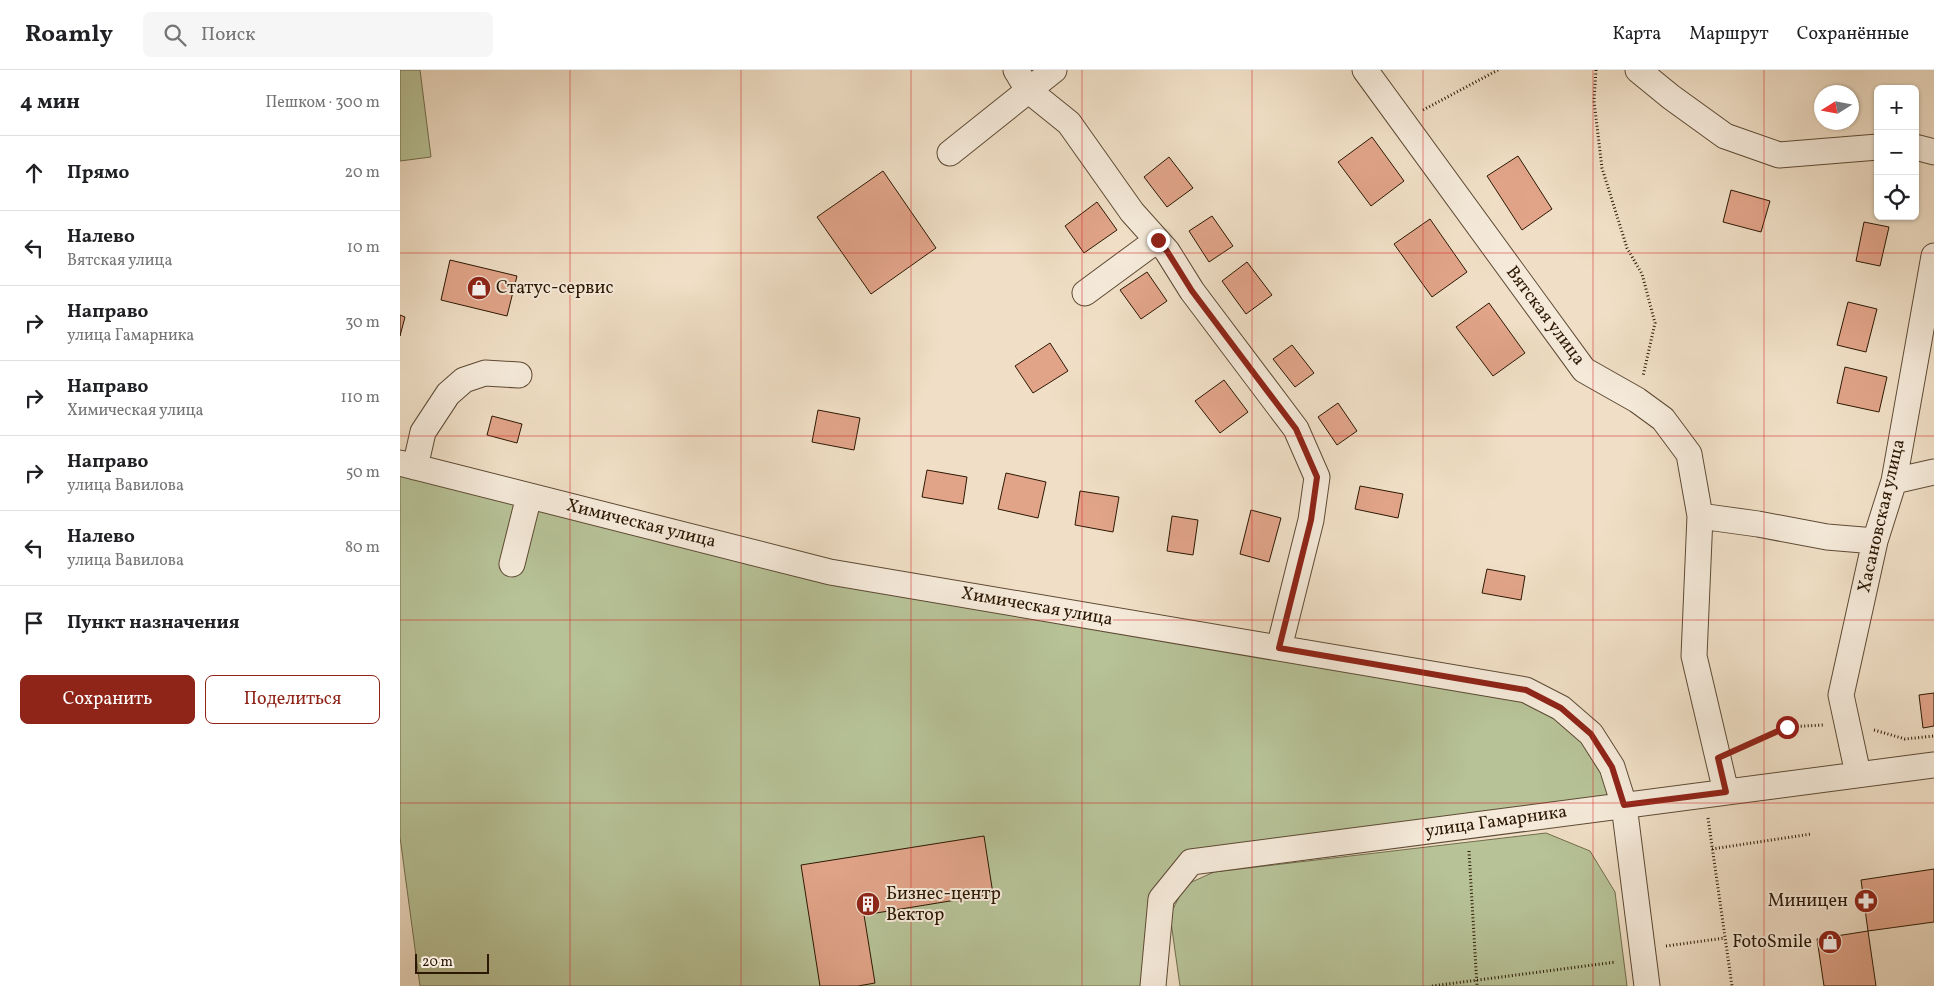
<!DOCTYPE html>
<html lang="ru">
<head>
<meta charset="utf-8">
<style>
	body { margin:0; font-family:Vollkorn,serif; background:#f6f6f6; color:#202124 }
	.controls { position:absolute; right:15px; top:15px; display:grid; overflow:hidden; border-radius:8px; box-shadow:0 1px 4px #0004 }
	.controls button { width:45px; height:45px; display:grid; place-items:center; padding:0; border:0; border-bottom:1px solid #e0e0e0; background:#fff; color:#202124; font:25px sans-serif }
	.compass { position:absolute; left:1414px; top:15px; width:45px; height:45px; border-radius:50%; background:#fff; box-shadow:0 1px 4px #0004; rotate:259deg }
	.scale { position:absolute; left:15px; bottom:12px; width:74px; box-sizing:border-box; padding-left:5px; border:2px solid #2c1803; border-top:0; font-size:14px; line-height:18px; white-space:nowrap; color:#2c1803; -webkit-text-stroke:4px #f5eada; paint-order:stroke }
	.stop { position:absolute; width:15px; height:15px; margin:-11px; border:4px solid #8f2418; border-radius:50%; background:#fff }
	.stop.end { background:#8f2418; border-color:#fff; box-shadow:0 1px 5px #0008 }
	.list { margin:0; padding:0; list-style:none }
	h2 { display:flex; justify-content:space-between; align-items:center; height:65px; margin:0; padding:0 20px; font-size:21px }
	h2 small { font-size:16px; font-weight:400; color:#757577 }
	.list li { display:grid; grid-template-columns:32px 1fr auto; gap:15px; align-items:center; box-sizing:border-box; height:75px; padding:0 20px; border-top:1px solid #e0e0e0 }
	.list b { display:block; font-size:19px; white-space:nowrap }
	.list p { margin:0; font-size:16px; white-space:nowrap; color:#757577 }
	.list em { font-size:16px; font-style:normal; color:#757577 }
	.actions { display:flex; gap:10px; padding:15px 20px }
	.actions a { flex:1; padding:11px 0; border:1px solid #8f2418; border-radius:8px; text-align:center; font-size:18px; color:#8f2418 }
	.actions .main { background:#8f2418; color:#fff }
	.icon { flex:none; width:28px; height:28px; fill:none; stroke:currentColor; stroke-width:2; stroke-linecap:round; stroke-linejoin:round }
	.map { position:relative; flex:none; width:1534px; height:916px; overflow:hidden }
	header { display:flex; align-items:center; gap:30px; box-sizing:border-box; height:70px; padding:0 25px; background:#fff; border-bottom:1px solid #e0e0e0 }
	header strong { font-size:24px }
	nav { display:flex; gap:28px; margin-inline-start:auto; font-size:18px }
	.search { width:350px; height:45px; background:#f6f6f6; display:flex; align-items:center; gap:12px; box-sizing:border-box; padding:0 18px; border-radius:8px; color:#757577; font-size:19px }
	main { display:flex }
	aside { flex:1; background:#fff }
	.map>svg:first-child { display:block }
</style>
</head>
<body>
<header>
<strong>Roamly</strong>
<div class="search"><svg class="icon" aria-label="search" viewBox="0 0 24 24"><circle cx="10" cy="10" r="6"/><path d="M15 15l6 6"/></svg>Поиск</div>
<nav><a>Карта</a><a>Маршрут</a><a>Сохранённые</a></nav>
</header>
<main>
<aside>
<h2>4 мин<small>Пешком · 300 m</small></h2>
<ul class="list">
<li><svg class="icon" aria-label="ahead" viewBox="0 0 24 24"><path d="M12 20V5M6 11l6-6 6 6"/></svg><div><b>Прямо</b></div><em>20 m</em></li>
<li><svg class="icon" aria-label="left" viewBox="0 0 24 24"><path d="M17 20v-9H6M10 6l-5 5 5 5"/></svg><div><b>Налево</b><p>Вятская улица</p></div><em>10 m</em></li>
<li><svg class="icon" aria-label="right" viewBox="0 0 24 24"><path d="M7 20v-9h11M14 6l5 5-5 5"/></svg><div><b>Направо</b><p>улица Гамарника</p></div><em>30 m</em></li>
<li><svg class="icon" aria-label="right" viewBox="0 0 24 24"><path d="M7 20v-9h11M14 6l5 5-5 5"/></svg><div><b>Направо</b><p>Химическая улица</p></div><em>110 m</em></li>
<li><svg class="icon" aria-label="right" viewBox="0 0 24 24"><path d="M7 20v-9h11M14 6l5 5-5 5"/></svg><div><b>Направо</b><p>улица Вавилова</p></div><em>50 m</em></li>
<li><svg class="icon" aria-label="left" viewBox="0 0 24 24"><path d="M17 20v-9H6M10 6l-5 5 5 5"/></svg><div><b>Налево</b><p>улица Вавилова</p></div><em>80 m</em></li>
<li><svg class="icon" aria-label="arrive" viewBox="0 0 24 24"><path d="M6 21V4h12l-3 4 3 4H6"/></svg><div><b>Пункт назначения</b></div></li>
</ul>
<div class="actions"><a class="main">Сохранить</a><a>Поделиться</a></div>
</aside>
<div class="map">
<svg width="1534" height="916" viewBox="0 0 1534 916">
	<rect width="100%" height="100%" fill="#f0dfc6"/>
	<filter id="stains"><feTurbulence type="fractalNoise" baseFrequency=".004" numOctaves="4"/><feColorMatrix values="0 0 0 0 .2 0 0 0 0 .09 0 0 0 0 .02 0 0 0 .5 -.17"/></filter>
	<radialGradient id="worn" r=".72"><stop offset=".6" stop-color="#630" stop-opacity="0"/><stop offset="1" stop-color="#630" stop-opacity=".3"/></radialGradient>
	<!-- green -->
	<path fill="#b7c297" stroke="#726d4d" d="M 0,0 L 20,0 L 31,87 L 0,91 Z
		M 0,393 L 430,502 L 1161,638 L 1224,735 L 791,792 L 761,829 L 753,916 L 20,916 L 0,767 Z
		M 1146,763 L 1190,781 L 1215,822 L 1227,916 L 780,916 L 770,845 L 785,815 L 814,802 Z"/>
	<!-- building -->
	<path fill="#e1a489" stroke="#2c1803" d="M 972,67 L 1004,111 L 971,136 L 938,92 Z
		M 1118,86 L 1152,139 L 1122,160 L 1087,106 Z
		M 769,87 L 793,118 L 767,137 L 744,107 Z
		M 483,101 L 536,178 L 471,224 L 417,147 Z
		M 1331,120 L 1370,131 L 1361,162 L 1323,152 Z
		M 697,132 L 717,160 L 684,183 L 665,156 Z
		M 812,146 L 833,176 L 809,192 L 789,161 Z
		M 1030,149 L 1067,202 L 1032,227 L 994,174 Z
		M 1464,152 L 1489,157 L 1480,196 L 1456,191 Z
		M 50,190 L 117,206 L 107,246 L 41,230 Z
		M 847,192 L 872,225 L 846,244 L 822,211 Z
		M 747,202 L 767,231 L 741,249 L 720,220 Z
		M 1448,232 L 1477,239 L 1466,282 L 1437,275 Z
		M 1089,233 L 1125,283 L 1093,306 L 1056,257 Z
		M 0,245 L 5,247 L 0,266 Z
		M 650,273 L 668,301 L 633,323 L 615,296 Z
		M 892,275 L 914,303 L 895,317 L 873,289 Z
		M 1445,297 L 1487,307 L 1479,342 L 1437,333 Z
		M 824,310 L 848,342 L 820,363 L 795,331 Z
		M 938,333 L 957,361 L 937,375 L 918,347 Z
		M 418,340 L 460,348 L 454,380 L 412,372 Z
		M 92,346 L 122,354 L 117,373 L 87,365 Z
		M 527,400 L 567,407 L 563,434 L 522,427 Z
		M 606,403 L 646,412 L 638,448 L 598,439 Z
		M 960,416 L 1003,424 L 998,448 L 955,439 Z
		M 680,421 L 719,427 L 713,462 L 675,455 Z
		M 851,440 L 881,448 L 869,492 L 840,484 Z
		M 772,446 L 798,450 L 793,485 L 767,481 Z
		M 1087,499 L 1125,506 L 1121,530 L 1082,523 Z
		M 1534,623 L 1534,656 L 1523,658 L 1519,625 Z
		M 584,766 L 593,824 L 464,845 L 475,913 L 458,916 L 420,916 L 401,795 Z
		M 1534,799 L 1534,852 L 1468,861 L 1461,810 Z
		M 1468,861 L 1476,916 L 1424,916 L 1417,869 Z"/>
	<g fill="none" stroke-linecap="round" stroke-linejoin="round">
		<!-- minor casing -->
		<g stroke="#5d4a34" stroke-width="27">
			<path id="minor" d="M 616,0 L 628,20 L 669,53 L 732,142 L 767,181 L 792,221 L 896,359 L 917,407 L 911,450 L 879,578
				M 965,0 L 1184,300 L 1237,330 L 1263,349 L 1289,384 L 1300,446 L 1294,586 L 1326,722
				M 1238,0 L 1271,27 L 1325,66 L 1379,85 L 1478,77
				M 1515,77 L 1534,82
				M 550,83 L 654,0
				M 685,223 L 757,170
				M 0,393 L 430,502 L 1126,620 L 1161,638 L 1191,664 L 1212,697 L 1224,735 L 1247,916
				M 15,397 L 23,362 L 48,324 L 64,310 L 85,303 L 119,305
				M 1494,411 L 1534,402
				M 1300,446 L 1358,454 L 1427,467 L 1475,471
				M 112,494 L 129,426
				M 1458,704 L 1441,625 L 1475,471 L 1494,411 L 1534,186
				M 753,916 L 761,829 L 791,792 L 1534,695"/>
		</g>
		<!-- path -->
		<path stroke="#2c1803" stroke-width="3" stroke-dasharray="1 2.5" stroke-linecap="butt" d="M 1196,0 L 1194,31 L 1202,98 L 1227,178 L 1242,204 L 1255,253 L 1243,306
			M 1023,40 L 1098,0
			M 1474,660 L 1505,669 L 1534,666
			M 1342,677 L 1387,657 L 1423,655
			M 1308,748 L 1332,916
			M 1312,779 L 1411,764
			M 1069,781 L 1077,916
			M 1266,876 L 1325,868
			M 1032,916 L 1216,892"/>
		<!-- minor -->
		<use href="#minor" stroke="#f5eada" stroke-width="25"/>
	</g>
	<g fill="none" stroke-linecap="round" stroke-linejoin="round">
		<!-- route -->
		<path stroke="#8f2418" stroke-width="6" d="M 758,170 L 767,181 L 792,221 L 896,359 L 917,407 L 911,450 L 879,578 L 1126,620 L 1161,638 L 1191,664 L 1212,697 L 1224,735 L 1326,722 L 1318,688 L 1387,657"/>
	</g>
	<!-- grid -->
	<path fill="none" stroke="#d62828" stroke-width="1" stroke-opacity="0.55" d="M 170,0 L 170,916M 341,0 L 341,916M 511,0 L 511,916M 682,0 L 682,916M 852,0 L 852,916M 1023,0 L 1023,916M 1193,0 L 1193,916M 1364,0 L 1364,916M 0,183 L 1534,183M 0,366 L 1534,366M 0,550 L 1534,550M 0,733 L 1534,733"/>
	<!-- icons -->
	<defs>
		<g id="shop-disc" transform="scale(1.25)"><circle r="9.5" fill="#8f2418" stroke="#f5eada"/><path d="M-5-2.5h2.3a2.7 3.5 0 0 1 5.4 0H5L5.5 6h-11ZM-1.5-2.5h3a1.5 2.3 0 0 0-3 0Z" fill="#fff"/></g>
		<g id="pharmacy-disc" transform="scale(1.25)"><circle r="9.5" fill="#8f2418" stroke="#f5eada"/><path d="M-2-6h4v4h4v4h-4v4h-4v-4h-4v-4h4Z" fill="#fff"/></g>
		<g id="building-disc" transform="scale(1.25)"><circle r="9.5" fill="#8f2418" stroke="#f5eada"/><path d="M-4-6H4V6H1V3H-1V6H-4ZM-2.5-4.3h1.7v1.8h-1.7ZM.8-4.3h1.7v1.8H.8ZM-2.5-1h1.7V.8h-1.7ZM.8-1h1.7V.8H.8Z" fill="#fff"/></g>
	</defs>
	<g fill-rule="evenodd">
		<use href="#shop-disc" x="79" y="218"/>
		<use href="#pharmacy-disc" x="1466" y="831"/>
		<use href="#building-disc" x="468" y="834"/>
		<use href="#shop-disc" x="1430" y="872"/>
	</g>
	<g text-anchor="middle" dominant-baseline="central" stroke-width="4" stroke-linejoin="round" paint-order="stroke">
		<!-- poi labels -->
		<g font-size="18" fill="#2c1803" stroke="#f5eada" text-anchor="start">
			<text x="96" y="218">Статус-сервис</text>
			<text x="486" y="824">Бизнес-центр<tspan x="486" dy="21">Вектор</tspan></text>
			<text x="1448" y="831" text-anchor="end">Миницен</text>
			<text x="1412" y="872" text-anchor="end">FotoSmile</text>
		</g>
		<!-- street labels -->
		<g font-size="18" fill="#2c1803" stroke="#f5eada">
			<text transform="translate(1145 246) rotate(53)">Вятская улица</text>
			<text transform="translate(1482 446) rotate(-77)">Хасановская улица</text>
			<text transform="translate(241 454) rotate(14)">Химическая улица</text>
			<text transform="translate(637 537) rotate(10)">Химическая улица</text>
			<text transform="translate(1096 752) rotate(-8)">улица Гамарника</text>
		</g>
	</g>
	<rect width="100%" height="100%" filter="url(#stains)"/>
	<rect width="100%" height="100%" fill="url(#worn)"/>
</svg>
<div class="controls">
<button>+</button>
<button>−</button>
<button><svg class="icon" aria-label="locate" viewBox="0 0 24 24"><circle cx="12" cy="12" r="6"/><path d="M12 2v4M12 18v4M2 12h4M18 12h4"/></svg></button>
</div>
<svg class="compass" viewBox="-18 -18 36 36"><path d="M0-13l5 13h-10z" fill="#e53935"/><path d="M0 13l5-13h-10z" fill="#757577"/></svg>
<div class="scale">20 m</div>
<div class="stop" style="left:1387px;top:657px"></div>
<div class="stop end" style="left:758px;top:170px"></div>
</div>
</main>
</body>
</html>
